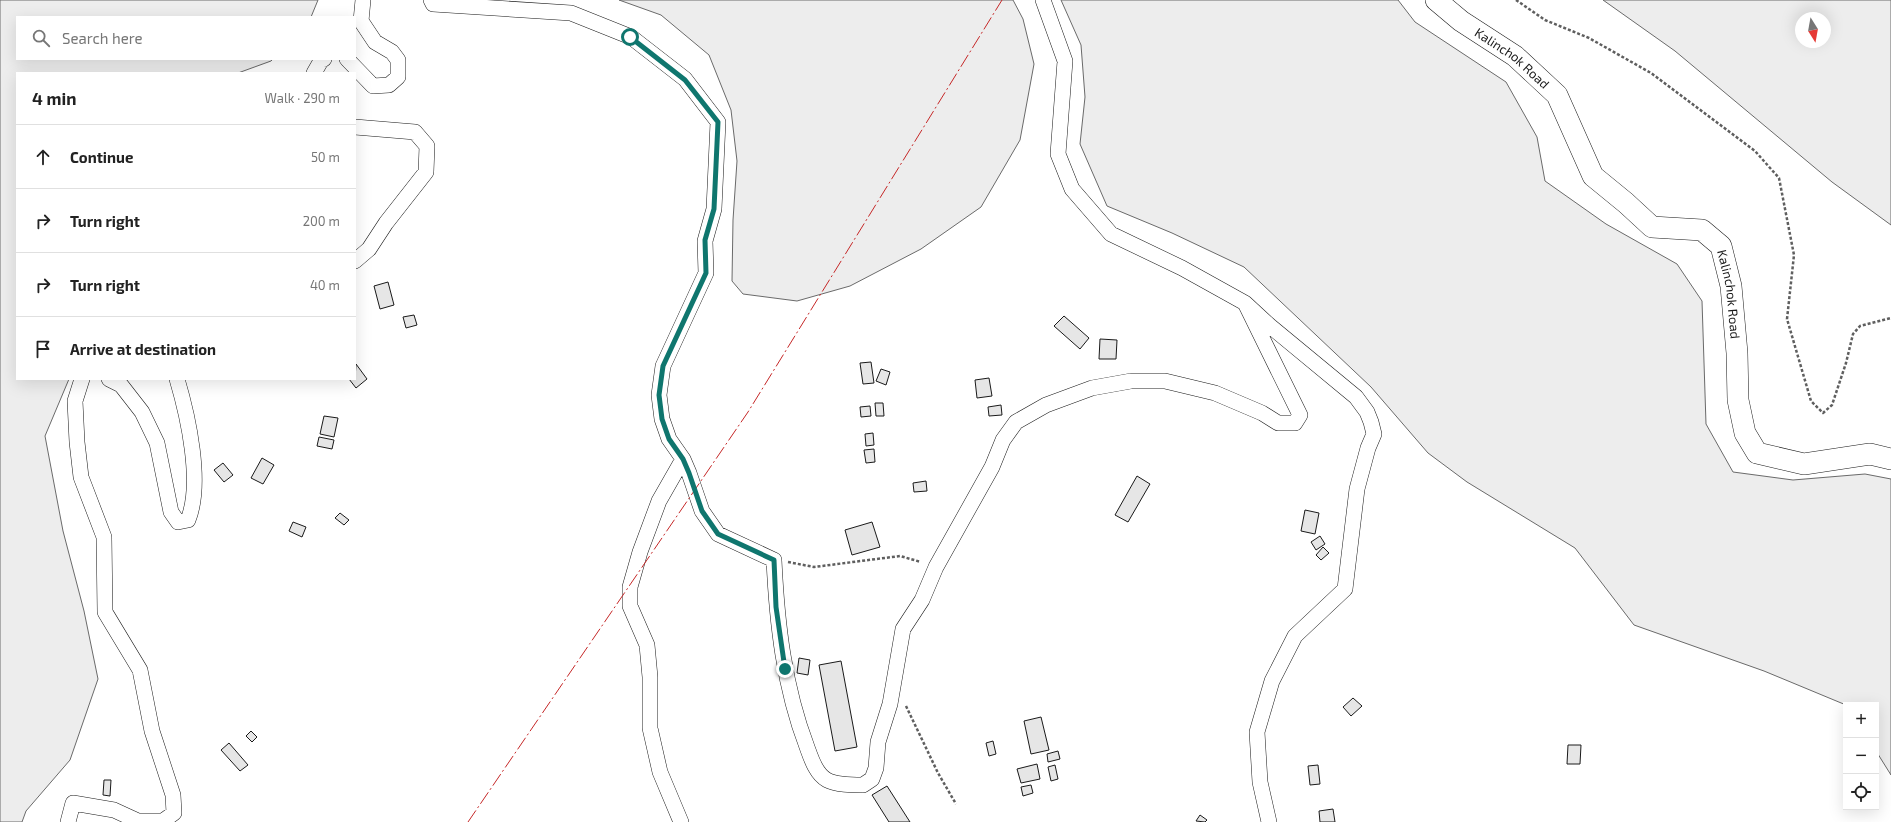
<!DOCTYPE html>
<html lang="en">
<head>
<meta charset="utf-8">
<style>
	body { margin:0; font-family:"Exo 2",sans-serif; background:#f2f2f2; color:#222 }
	.controls { position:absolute; right:12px; bottom:12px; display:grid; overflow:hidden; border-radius:0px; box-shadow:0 4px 16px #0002 }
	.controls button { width:36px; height:36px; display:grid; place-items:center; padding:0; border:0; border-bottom:1px solid #e0e0e0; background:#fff; color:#222; font:20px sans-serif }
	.compass { position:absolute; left:1795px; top:12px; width:36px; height:36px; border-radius:50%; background:#fff; box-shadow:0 4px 16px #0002; rotate:169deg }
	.stop { position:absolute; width:12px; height:12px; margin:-9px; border:3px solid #0f766e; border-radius:50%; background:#fff }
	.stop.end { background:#0f766e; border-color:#fff; box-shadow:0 1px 4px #0008 }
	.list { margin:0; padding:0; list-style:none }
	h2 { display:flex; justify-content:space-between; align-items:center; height:52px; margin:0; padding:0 16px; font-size:17px }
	h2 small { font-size:13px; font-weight:400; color:#767676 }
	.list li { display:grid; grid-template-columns:26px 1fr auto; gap:12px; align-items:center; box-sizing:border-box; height:64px; padding:0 16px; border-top:1px solid #e0e0e0 }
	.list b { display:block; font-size:15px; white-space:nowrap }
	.list em { font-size:13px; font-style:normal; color:#767676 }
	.icon { flex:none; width:22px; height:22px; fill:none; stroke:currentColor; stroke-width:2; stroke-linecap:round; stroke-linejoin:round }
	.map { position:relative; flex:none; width:1891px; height:822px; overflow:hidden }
	.search { position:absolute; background:#fff; box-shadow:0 4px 16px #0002; left:16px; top:16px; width:340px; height:44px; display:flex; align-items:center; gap:10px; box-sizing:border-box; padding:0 14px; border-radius:0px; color:#767676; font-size:15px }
	.panel { position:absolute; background:#fff; box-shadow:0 4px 16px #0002; left:16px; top:72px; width:340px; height:308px; border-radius:0px }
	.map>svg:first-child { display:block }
</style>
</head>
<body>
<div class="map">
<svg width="1891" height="822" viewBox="0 0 1891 822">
	<rect width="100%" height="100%" fill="#fff"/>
	<!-- built -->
	<path fill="#ededed" stroke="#6a6a6a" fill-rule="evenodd" d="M 0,0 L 318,0 L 311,17 L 17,17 L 17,59 L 273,59 L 271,61 L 238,73 L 17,73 L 17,379 L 69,379 L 45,436 L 63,531 L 84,611 L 98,679 L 70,760 L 26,811 L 22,822 L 0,822 Z
		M 619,0 L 1013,0 L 1023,19 L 1034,64 L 1020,140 L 981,207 L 921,249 L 850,286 L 797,301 L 743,294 L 732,281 L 733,220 L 737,161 L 731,110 L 709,55 L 661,15 Z
		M 1061,0 L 1398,0 L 1415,22 L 1506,82 L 1537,137 L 1545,181 L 1606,224 L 1677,264 L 1702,301 L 1706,424 L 1733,472 L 1793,480 L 1865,474 L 1891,479 L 1891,775 L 1876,751 L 1876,705 L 1846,705 L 1764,671 L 1634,625 L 1575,548 L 1467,482 L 1428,453 L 1371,387 L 1244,267 L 1172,233 L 1107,206 L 1080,144 L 1085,97 L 1081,45 Z
		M 1603,0 L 1891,0 L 1891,225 L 1832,182 L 1675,51 ZM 1801,18 L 1825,18 L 1825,42 L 1801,42 Z"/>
	<!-- building -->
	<path fill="#e6e6e6" stroke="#1a1a1a" d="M 388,282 L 394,305 L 380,309 L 374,286 Z
		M 414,315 L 417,325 L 406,328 L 403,317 Z
		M 1064,316 L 1089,338 L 1080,349 L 1054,326 Z
		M 1100,339 L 1117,340 L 1116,359 L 1099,359 Z
		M 871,362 L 874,383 L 863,384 L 860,363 Z
		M 356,364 L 367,379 L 356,388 L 349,379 L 355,379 Z
		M 881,369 L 890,372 L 886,385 L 876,381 Z
		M 989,378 L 992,396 L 977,398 L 975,380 Z
		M 875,403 L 883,403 L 884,416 L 876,416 Z
		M 1001,405 L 1002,415 L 989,416 L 988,407 Z
		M 870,406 L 871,416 L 861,417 L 860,407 Z
		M 324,416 L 338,418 L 334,437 L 320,434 Z
		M 873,433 L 874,445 L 866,446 L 865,434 Z
		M 319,437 L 334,440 L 332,449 L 317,446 Z
		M 874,449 L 875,462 L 866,463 L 864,450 Z
		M 262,458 L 274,465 L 263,484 L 251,478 Z
		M 223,463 L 233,475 L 224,482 L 214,470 Z
		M 1137,476 L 1150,484 L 1128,522 L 1115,515 Z
		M 926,481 L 927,491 L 914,492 L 913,483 Z
		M 1305,510 L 1319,513 L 1315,534 L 1301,531 Z
		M 340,513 L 349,520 L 344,525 L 335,518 Z
		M 293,522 L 306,527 L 302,537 L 289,531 Z
		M 872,522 L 880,547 L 852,555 L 845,530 Z
		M 1320,536 L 1325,544 L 1316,550 L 1311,542 Z
		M 1323,547 L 1329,553 L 1321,560 L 1316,555 Z
		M 799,658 L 810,660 L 808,675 L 797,673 Z
		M 841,661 L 857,747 L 835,751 L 819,665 Z
		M 1353,698 L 1362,706 L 1351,716 L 1343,707 Z
		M 1041,717 L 1049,750 L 1031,754 L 1024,721 Z
		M 251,731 L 257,737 L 252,742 L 246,736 Z
		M 993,741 L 996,754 L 989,756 L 986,743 Z
		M 229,743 L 248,765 L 240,771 L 221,750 Z
		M 1568,745 L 1581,745 L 1580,764 L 1567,764 Z
		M 1058,751 L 1060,759 L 1048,762 L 1047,754 Z
		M 1037,764 L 1040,779 L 1021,783 L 1017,769 Z
		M 1055,765 L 1058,779 L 1051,781 L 1048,767 Z
		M 1318,765 L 1320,784 L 1310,785 L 1308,766 Z
		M 104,780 L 111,780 L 110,796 L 103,795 Z
		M 1031,785 L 1033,793 L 1023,796 L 1021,787 Z
		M 887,786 L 910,822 L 889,822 L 872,795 Z
		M 1333,809 L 1335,822 L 1320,822 L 1319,811 Z
		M 1200,815 L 1207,820 L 1205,822 L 1196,821 Z"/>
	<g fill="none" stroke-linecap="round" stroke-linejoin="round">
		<!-- street casing -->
		<g stroke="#1a1a1a" stroke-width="16">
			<path id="street" d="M 431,0 L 433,4 L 571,13 L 631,37 L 685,79 L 718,122 L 714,209 L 705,241 L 706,273 L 663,366 L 659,395 L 662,419 L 669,439 L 683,459 L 689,473 L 702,511 L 718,534 L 774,560 C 777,624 784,687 807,747 C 811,758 816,774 827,780 C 836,785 852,785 863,785 L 872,779 L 876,768 L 878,742 L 890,704 L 903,629 L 922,600 L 936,567 L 992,467 L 1003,440 L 1016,422 L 1046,405 L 1092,388 L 1131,381 L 1165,381 L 1215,393 L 1262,413 L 1278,423 L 1295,423 L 1300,415 L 1245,303
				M 1043,0 L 1065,61 L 1058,154 L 1072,189 L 1111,234 L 1182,268 L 1245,303 L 1270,326 L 1356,397 L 1367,412 L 1371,422 L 1374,434 L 1368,448 L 1357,489 L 1345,589 L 1295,636 L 1272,681 L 1257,732 L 1260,782 L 1269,822
				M 347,59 L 373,86 L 389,85 L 398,77 L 398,60 L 392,52 L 375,42 L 361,21 L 363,0
				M 314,73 L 322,59 L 324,59
				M 355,127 L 415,132 L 427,146 L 426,172 L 386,223 L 369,249 L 355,261
				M 109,379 L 121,385 L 142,412 L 157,443 L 171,512 L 178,522 L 188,520 C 203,483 188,416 177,379
				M 68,822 L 73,803 L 114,810 L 138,821 L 163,821 L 174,813 L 173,795 L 152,731 L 140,670 L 105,612 L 104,537 L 81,477 L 77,442 L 75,401 L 82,379
				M 681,822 L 660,772 L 650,728 L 650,677 L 647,645 L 630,606 L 630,587 L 640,552 L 659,501 L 683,459"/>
		</g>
		<!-- secondary casing -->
		<g stroke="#1a1a1a" stroke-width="22">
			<g id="secondary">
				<path id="s1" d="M 1436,0 L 1461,21 L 1515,56 L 1557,95 L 1593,176 L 1626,203 L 1652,227 L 1702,230 L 1721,246 L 1731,286 L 1737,353 L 1738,400 L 1745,433 L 1757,453 L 1804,464 L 1870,454 L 1891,459"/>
			</g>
		</g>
		<!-- path -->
		<path stroke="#5f5f5f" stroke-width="2.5" stroke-dasharray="3 2" stroke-linecap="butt" d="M 1516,0 L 1545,20 L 1589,38 L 1651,73 L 1755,151 L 1779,178 L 1794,255 L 1787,319 L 1811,401 L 1823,413 L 1832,405 L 1846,363 L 1853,334 L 1860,326 L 1891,318
			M 788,562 L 814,567 L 900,556 L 921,562
			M 906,706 L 938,773 L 956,804"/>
		<!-- street -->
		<use href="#street" stroke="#fff" stroke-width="15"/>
		<!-- secondary -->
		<use href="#secondary" stroke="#fff" stroke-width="21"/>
		<!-- power -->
		<path stroke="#c62828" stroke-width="1" stroke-dasharray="14 3 2 3" stroke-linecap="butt" d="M 468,822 L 748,412 L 1002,0"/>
	</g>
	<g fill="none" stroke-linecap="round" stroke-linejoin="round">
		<!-- route -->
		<path stroke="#0f766e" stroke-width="5" d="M 630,37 L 685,80 L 718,122 L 714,209 L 705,240 L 706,273 L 663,366 L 659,395 L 662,419 L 669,439 L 683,459 L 689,473 L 702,511 L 718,534 L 774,560 L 776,607 L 785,669"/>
	</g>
	<g text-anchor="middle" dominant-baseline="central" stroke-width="3" stroke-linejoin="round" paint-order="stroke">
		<!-- street labels -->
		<g font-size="13" fill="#1a1a1a" stroke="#fff">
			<text stroke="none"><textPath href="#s1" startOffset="96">Kalinchok Road</textPath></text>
			<text stroke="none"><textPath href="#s1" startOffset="445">Kalinchok Road</textPath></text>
		</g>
	</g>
</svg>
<div class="controls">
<button>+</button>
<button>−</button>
<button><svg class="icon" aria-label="locate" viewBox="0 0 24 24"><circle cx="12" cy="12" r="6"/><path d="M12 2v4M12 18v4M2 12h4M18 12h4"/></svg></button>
</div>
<svg class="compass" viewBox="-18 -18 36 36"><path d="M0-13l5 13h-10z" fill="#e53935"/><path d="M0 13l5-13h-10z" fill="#767676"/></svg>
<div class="stop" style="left:630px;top:37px"></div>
<div class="stop end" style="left:785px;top:669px"></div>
<div class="search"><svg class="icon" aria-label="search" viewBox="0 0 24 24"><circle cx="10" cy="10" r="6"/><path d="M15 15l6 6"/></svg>Search here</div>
<section class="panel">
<h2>4 min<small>Walk · 290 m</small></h2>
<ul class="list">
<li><svg class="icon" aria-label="ahead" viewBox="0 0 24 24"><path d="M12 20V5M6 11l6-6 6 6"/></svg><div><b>Continue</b></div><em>50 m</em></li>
<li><svg class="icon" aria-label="right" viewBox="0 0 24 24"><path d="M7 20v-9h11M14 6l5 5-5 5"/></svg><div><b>Turn right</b></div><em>200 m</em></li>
<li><svg class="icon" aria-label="right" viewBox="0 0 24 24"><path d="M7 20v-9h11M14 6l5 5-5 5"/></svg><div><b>Turn right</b></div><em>40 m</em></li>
<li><svg class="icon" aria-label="arrive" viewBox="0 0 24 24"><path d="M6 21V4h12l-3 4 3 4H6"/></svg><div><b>Arrive at destination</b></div></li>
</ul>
</section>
</div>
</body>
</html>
